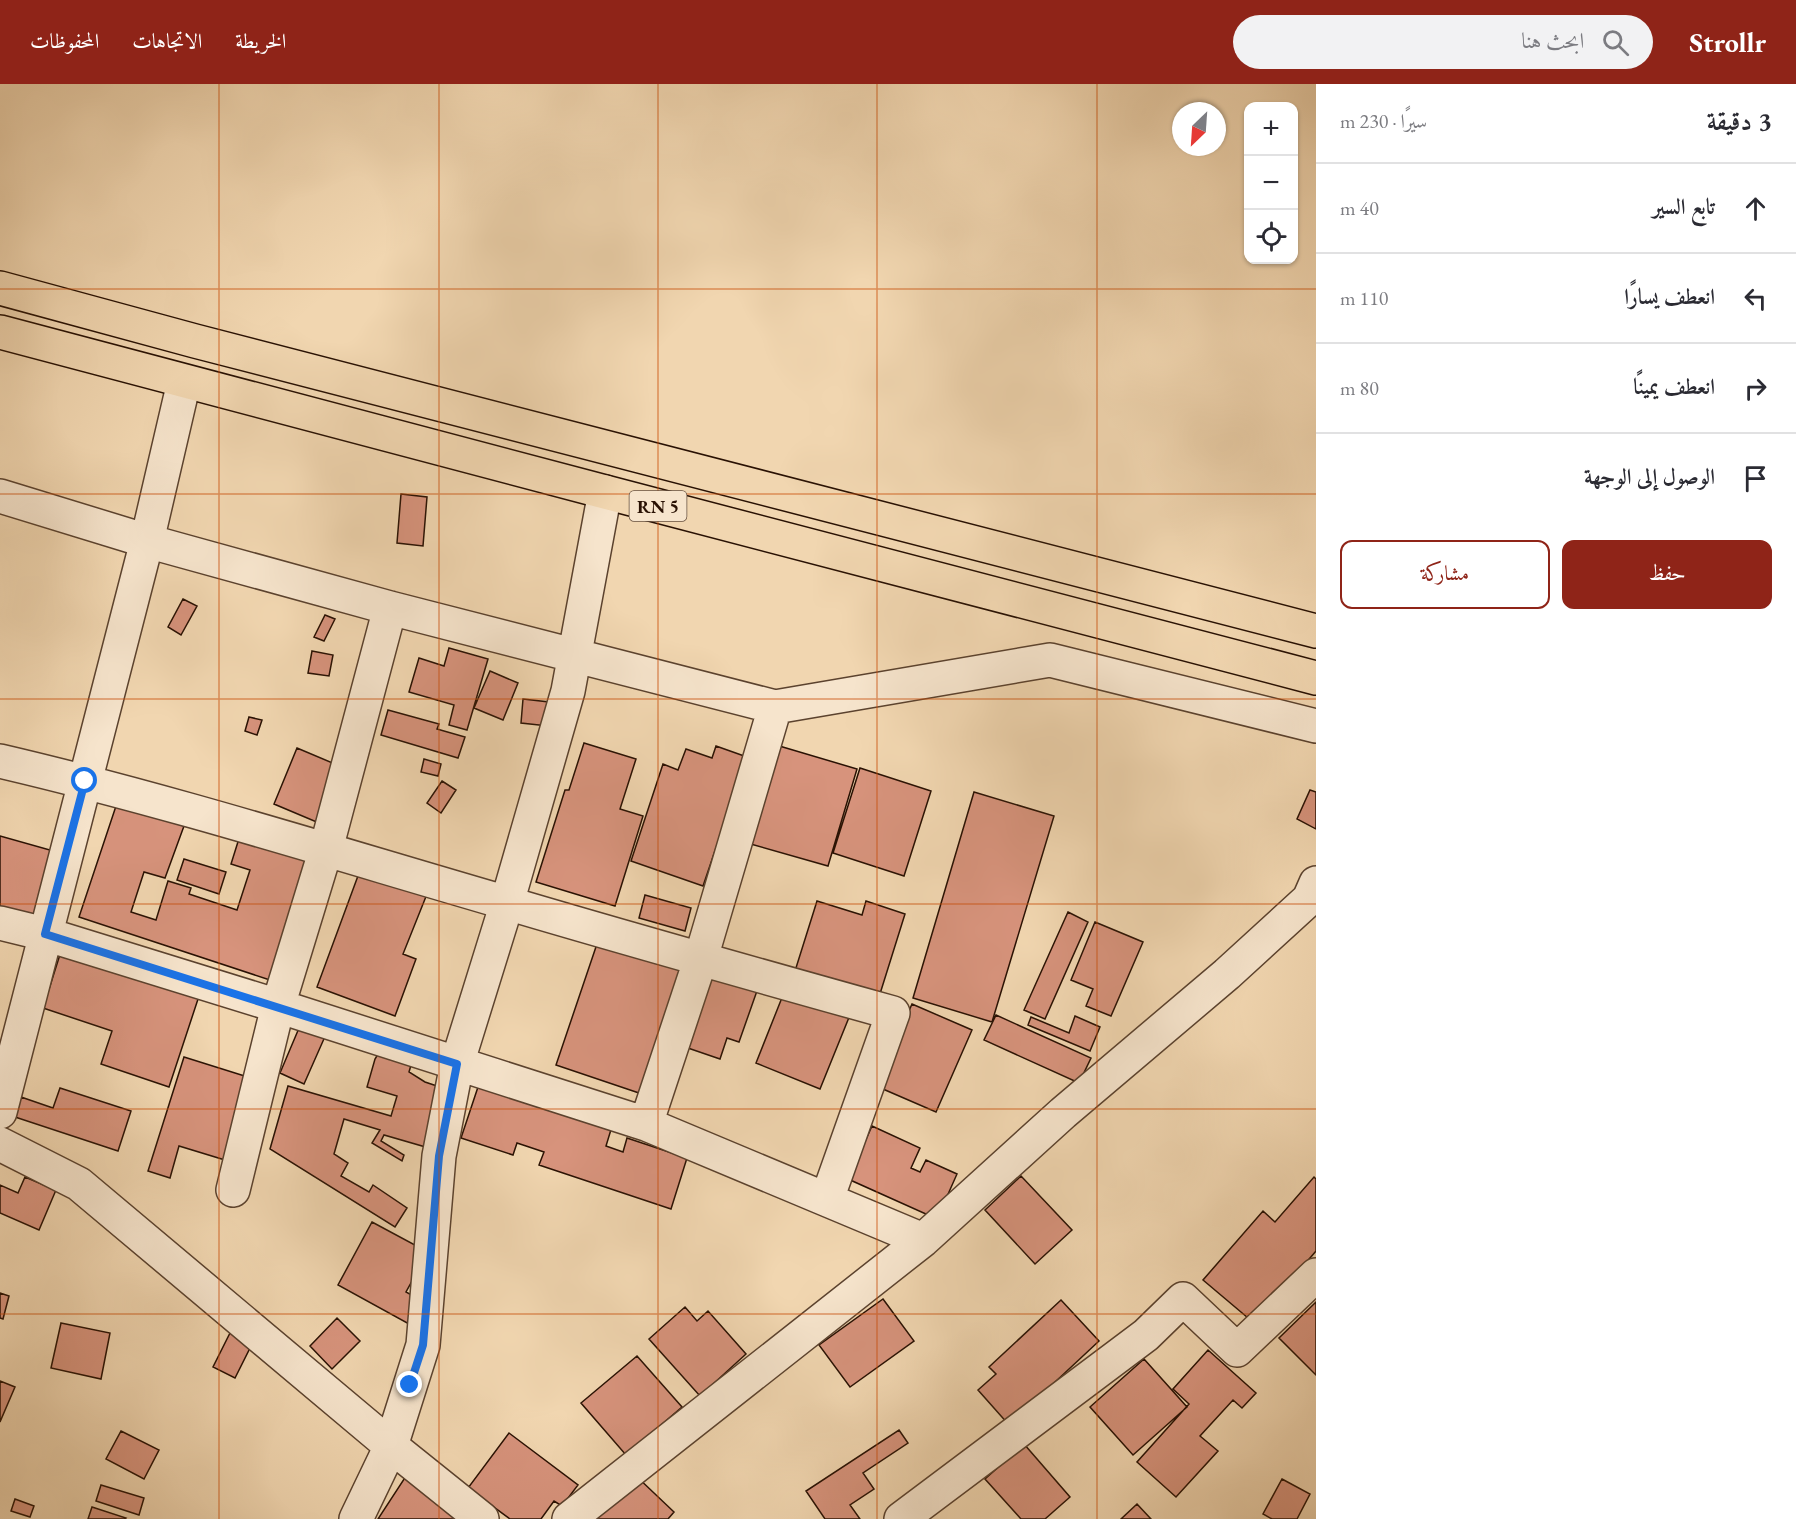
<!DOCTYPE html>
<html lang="ar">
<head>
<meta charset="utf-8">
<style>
	body { margin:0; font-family:"EB Garamond",Amiri,serif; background:#f2f2f3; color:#2b2b33; direction:rtl }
	.controls { position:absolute; right:18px; top:18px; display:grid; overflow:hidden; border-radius:12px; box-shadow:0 2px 4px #0004 }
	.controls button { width:54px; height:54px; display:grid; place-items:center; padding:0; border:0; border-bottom:2px solid #e1e1e2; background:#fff; color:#2b2b33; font:30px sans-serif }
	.compass { position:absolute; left:1172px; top:18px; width:54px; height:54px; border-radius:50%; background:#fff; box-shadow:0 2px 4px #0004; rotate:205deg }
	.stop { position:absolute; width:18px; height:18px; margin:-14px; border:4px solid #1a73e8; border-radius:50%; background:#fff }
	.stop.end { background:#1a73e8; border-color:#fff; box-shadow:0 2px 6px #0008 }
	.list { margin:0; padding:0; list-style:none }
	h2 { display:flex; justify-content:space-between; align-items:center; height:78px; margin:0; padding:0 24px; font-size:26px }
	h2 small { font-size:20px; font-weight:400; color:#7c7c81 }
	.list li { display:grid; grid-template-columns:39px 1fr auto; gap:18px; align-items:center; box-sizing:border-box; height:90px; padding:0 24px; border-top:2px solid #e1e1e2 }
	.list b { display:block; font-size:22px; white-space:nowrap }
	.list em { font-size:20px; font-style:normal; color:#7c7c81 }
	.actions { display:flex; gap:12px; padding:18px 24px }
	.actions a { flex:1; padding:14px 0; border:2px solid #8f2418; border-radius:12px; text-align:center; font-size:21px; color:#8f2418 }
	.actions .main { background:#8f2418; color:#fff }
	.icon { flex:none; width:33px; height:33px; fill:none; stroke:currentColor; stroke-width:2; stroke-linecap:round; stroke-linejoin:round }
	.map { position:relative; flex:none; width:1316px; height:1435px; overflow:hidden; direction:ltr }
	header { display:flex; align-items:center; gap:36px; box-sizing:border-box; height:84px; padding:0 30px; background:#8f2418; color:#fff }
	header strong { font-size:28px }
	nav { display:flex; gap:33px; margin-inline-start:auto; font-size:21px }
	.search { width:420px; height:54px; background:#f2f2f3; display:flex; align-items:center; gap:15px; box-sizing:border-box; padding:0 21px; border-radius:33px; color:#7c7c81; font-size:22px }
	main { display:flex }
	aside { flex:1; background:#fff }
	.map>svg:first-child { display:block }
</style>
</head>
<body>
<header>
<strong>Strollr</strong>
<div class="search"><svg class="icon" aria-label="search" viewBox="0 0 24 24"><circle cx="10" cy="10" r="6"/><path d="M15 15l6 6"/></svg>ابحث هنا</div>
<nav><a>الخريطة</a><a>الاتجاهات</a><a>المحفوظات</a></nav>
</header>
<main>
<aside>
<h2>3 دقيقة<small>سيرًا · 230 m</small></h2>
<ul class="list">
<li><svg class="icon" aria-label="ahead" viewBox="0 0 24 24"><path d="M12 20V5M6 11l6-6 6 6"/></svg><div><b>تابع السير</b></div><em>40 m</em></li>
<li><svg class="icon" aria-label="left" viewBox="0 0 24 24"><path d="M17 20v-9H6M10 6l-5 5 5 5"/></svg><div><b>انعطف يسارًا</b></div><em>110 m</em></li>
<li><svg class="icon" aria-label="right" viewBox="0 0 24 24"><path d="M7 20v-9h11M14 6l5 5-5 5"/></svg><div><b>انعطف يمينًا</b></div><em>80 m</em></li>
<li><svg class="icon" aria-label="arrive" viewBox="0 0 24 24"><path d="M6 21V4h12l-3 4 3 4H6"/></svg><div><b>الوصول إلى الوجهة</b></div></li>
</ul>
<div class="actions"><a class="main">حفظ</a><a>مشاركة</a></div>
</aside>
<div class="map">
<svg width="1316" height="1435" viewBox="0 0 1316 1435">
	<rect width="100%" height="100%" fill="#f1d6b0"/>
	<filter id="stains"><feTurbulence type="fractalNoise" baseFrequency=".00333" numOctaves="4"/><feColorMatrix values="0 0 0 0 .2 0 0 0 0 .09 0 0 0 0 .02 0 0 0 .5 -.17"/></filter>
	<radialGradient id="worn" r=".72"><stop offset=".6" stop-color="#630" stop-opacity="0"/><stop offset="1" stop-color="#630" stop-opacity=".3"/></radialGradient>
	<!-- building -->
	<path fill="#d7937c" stroke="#291103" stroke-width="1.5" d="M 401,410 L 427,413 L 423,462 L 397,459 Z
		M 183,515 L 197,522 L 181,551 L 168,543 Z
		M 325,531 L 335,535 L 324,557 L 314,553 Z
		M 449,564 L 488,575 L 467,646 L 449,641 L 454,621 L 409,608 L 419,574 L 444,582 Z
		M 312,567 L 333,571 L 329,592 L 308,589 Z
		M 490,587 L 518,599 L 503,636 L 474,624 Z
		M 523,615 L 549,618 L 548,642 L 521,639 Z
		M 388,626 L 439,640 L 437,645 L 465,653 L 458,674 L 381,651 Z
		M 249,633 L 262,636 L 257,651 L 245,647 Z
		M 584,659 L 636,675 L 620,725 L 643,732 L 615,822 L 536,798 L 565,706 L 569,706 Z
		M 776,661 L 857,685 L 828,782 L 747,759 Z
		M 716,662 L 747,673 L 703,802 L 631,777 L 663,680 L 678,686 L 686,665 L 712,674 Z
		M 297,664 L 342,683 L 319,739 L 274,720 Z
		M 424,675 L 441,680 L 438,692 L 421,688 Z
		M 860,684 L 931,707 L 904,792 L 833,769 Z
		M 442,697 L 456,706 L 441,729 L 427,719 Z
		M 1310,706 L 1316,708 L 1316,745 L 1297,735 Z
		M 974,708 L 1054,732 L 992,938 L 913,914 Z
		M 119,713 L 166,736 L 184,742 L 165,794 L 144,788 L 131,828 L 156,836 L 168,797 L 191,804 L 189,810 L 237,826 L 250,786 L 231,780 L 242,745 L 319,771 L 276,898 L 79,833 Z
		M 0,752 L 57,768 L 39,834 L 0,823 Z
		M 184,775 L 226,788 L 219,810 L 177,796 Z
		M 362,781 L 429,805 L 403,870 L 416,875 L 395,932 L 317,903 Z
		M 645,811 L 691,824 L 685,847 L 639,834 Z
		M 817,817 L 862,831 L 866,817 L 905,830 L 879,913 L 795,887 Z
		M 1068,828 L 1088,838 L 1045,935 L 1024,926 Z
		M 1095,838 L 1143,858 L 1111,932 L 1086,922 L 1093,905 L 1071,896 Z
		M 600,851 L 683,879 L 639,1009 L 556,981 Z
		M 63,861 L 201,906 L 169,1003 L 101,980 L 112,947 L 43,924 Z
		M 709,887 L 758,904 L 739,958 L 727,954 L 720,975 L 682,962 Z
		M 787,901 L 852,926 L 820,1005 L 756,979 Z
		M 912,920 L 972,946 L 936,1028 L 876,1002 Z
		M 996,931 L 1091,974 L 1079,999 L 984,956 Z
		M 1075,932 L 1100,943 L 1090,967 L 1028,941 L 1031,933 L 1069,949 Z
		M 302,937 L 327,948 L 304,1000 L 280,989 Z
		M 383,962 L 414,971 L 409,988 L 425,998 L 446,1005 L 429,1064 L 384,1051 L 381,1057 L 404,1071 L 402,1077 L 372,1059 L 380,1046 L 344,1035 L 334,1070 L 348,1079 L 341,1092 L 369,1108 L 373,1101 L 407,1124 L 395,1143 L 270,1065 L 288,1002 L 391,1032 L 397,1012 L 367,1003 L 375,975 Z
		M 184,973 L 251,994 L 225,1076 L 179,1062 L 170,1094 L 148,1087 Z
		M 481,994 L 613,1039 L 606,1062 L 623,1068 L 627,1054 L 687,1074 L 671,1125 L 539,1081 L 544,1068 L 517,1059 L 513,1071 L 461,1054 Z
		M 60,1004 L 131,1027 L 118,1067 L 15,1033 L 21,1013 L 53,1024 Z
		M 872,1042 L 920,1064 L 911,1084 L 920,1088 L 926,1076 L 957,1090 L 937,1135 L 848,1095 Z
		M 1021,1092 L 1072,1146 L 1035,1180 L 985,1126 Z
		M 25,1093 L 56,1106 L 39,1146 L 0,1129 L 0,1101 L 18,1109 Z
		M 1314,1093 L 1316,1095 L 1316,1167 L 1254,1239 L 1203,1196 L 1263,1127 L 1275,1138 Z
		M 372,1138 L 428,1168 L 406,1208 L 422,1217 L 409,1240 L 338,1201 Z
		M 0,1209 L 9,1212 L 3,1235 L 0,1234 Z
		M 883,1215 L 914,1257 L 850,1303 L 819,1261 Z
		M 1061,1216 L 1099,1257 L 1009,1341 L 978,1306 L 996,1290 L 989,1283 Z
		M 1316,1218 L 1316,1291 L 1279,1254 Z
		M 685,1223 L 697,1237 L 708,1227 L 746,1270 L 700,1312 L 649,1255 Z
		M 337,1234 L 360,1257 L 332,1285 L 310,1262 Z
		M 61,1239 L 110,1249 L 101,1295 L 51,1284 Z
		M 232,1245 L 254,1256 L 235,1294 L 213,1283 Z
		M 1208,1266 L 1256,1309 L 1242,1324 L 1233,1316 L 1200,1352 L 1218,1367 L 1176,1413 L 1137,1378 L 1189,1320 L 1173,1305 Z
		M 637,1272 L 682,1323 L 626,1371 L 581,1319 Z
		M 1144,1275 L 1187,1323 L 1133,1371 L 1090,1323 Z
		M 0,1297 L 15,1303 L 0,1338 Z
		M 899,1346 L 908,1359 L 863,1389 L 874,1405 L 850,1421 L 860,1435 L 825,1435 L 806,1407 Z
		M 121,1347 L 159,1366 L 144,1395 L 106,1375 Z
		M 509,1349 L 578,1401 L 562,1422 L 554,1417 L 541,1435 L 510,1435 L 468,1404 Z
		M 1024,1360 L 1070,1413 L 1045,1435 L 1021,1435 L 985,1395 Z
		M 408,1389 L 469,1435 L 378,1435 Z
		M 634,1390 L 674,1428 L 668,1435 L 598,1435 L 594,1432 Z
		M 1282,1395 L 1310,1410 L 1297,1435 L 1272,1435 L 1263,1430 Z
		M 101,1401 L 144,1414 L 139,1431 L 96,1417 Z
		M 15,1415 L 34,1422 L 30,1433 L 11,1427 Z
		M 1137,1420 L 1151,1435 L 1121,1435 Z
		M 92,1423 L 126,1434 L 125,1435 L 88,1435 Z"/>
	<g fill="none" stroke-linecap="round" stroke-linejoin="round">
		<!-- minor casing -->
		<g stroke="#5b422e" stroke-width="36">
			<path id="minor" d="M 0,412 L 147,457 L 390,524 L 775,623 L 1050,576 L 1316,642
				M 0,677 C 171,717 338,770 507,819 C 635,857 764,893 893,929 L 827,1115
				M 0,839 L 45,850 L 278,922 L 646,1040 L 923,1156
				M 0,1028 L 147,457 L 184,298
				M 646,1040 L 701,874 L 775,623
				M 0,1060 L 79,1100 L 391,1362 L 482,1435
				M 233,1106 L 278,922 L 326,765 L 390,524
				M 356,1435 L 391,1362 L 423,1261 L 439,1072 L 457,980 L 507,819 L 568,607 L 605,408
				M 569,1435 L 923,1156 L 1063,1029 L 1227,890 L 1309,815 L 1316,799
				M 901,1435 L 1146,1251 L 1183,1215 L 1237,1266 L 1316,1191"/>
		</g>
		<!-- highway casing -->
		<g stroke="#291103" stroke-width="36">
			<path id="highway" d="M 0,204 L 195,257 L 1316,547
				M 0,248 L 605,408 L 1316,594"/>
		</g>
		<!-- minor -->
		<use href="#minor" stroke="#f6e4cc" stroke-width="33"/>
		<!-- highway -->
		<use href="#highway" stroke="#f1d6b0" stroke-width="33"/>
	</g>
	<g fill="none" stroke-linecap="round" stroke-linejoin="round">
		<!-- route -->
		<path stroke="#1a73e8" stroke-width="8" d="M 85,697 L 45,850 L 457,980 L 439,1072 L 423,1261 L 410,1301"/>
	</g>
	<!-- grid -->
	<path fill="none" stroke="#cb4e0b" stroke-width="1.5" stroke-opacity="0.55" d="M 219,0 L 219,1435M 439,0 L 439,1435M 658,0 L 658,1435M 877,0 L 877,1435M 1097,0 L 1097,1435M 0,205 L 1316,205M 0,410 L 1316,410M 0,615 L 1316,615M 0,820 L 1316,820M 0,1025 L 1316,1025M 0,1230 L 1316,1230"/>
	<g text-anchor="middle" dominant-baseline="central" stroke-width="4.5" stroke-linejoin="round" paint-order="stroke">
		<!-- shield labels -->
		<rect fill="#f6e4cc" stroke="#66503f" stroke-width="1.5" x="629.5" y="407" width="57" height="30" rx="4.5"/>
		<g font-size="18" font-weight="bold" fill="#291103">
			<text x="658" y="422">RN 5</text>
		</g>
	</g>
	<rect width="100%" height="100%" filter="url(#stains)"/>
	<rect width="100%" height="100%" fill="url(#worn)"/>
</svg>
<div class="controls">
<button>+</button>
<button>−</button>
<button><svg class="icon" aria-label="locate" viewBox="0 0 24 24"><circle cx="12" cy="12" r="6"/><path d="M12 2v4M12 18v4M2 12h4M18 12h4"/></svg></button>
</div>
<svg class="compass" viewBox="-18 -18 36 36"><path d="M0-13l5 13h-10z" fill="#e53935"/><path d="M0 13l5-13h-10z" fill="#7c7c81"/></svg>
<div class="stop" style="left:85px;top:697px"></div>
<div class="stop end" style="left:410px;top:1301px"></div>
</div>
</main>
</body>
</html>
